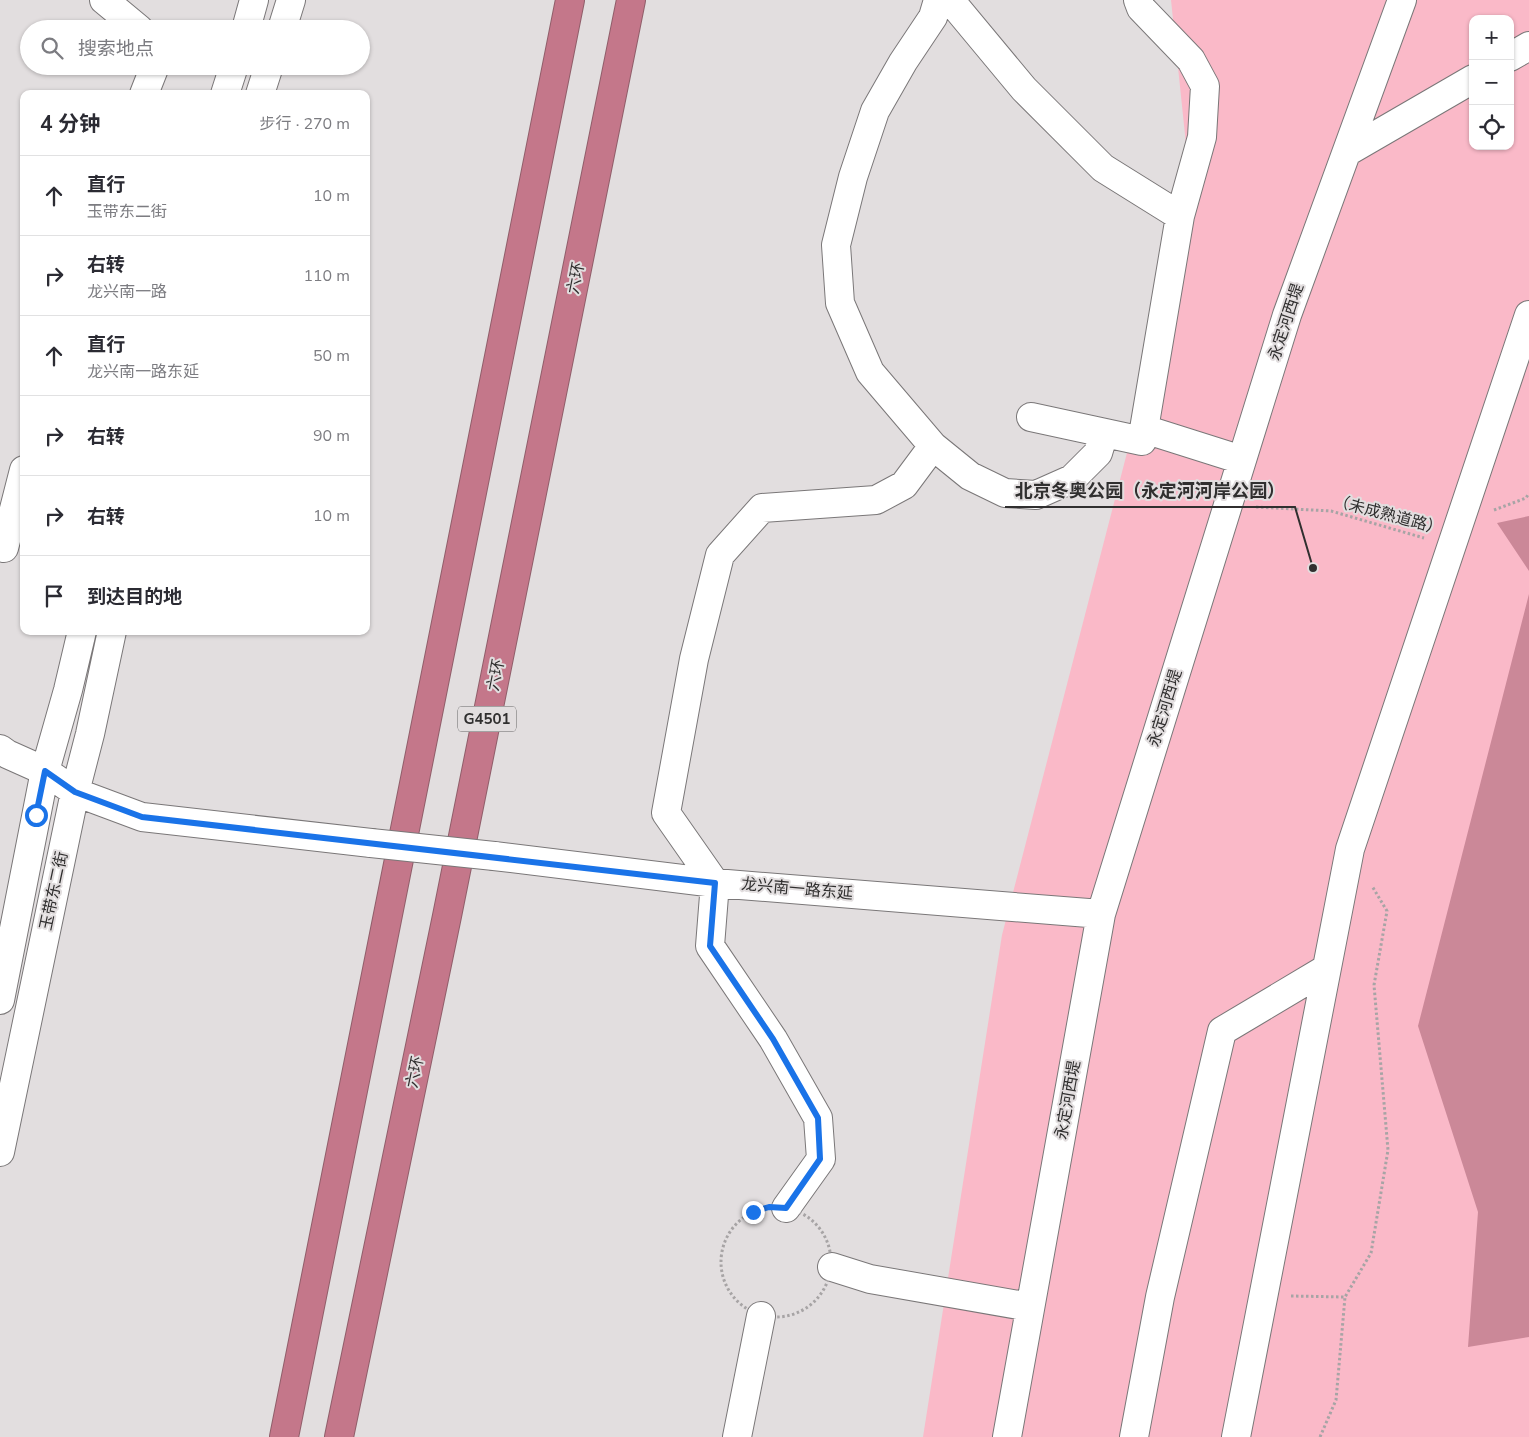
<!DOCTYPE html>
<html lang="zh">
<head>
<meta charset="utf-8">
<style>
	body { margin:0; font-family:"Nunito Sans","Noto Sans SC",sans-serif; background:#f2f2f3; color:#2b2b33 }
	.controls { position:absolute; right:15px; top:15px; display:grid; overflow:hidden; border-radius:10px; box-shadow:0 1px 4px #0004 }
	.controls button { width:45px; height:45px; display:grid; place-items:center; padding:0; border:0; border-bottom:1px solid #e1e1e2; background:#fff; color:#2b2b33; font:25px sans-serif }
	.stop { position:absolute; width:15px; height:15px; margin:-11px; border:4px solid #1a73e8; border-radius:50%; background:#fff }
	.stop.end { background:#1a73e8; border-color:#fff; box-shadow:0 1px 5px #0008 }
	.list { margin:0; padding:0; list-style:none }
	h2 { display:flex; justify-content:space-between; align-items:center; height:65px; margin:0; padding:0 20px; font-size:21px }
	h2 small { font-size:16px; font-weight:400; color:#7c7c81 }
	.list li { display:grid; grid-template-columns:32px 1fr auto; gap:15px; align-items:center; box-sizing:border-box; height:80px; padding:0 20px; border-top:1px solid #e1e1e2 }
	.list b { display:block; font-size:19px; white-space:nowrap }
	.list p { margin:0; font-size:16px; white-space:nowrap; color:#7c7c81 }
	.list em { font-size:16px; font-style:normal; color:#7c7c81 }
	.icon { flex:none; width:28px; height:28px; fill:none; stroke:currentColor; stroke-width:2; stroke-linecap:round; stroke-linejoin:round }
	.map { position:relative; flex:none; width:1529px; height:1437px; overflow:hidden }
	.search { position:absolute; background:#fff; box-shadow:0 1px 4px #0004; left:20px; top:20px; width:350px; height:55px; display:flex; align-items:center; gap:12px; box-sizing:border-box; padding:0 18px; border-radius:28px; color:#7c7c81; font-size:19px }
	.panel { position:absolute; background:#fff; box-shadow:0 1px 4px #0004; left:20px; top:90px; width:350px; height:545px; border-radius:10px }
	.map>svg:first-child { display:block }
</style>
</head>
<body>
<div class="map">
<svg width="1529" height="1437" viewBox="0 0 1529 1437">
	<rect width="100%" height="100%" fill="#e2dedf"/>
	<!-- green -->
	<path fill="#fab9c8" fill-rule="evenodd" d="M 1171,0 L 1529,0 L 1529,1437 L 923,1437 L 1002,935 L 1192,202 ZM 1473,19 L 1510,19 L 1510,146 L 1473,146 Z"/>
	<!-- water -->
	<path fill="#cb8898" d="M 1529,516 L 1529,571 L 1497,523 Z
		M 1529,594 L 1529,1337 L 1468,1347 L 1478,1212 L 1418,1026 Z"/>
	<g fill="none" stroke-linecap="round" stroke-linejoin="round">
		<!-- minor casing -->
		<g stroke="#7a7778" stroke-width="30">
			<path id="minor" d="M 104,0 L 139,29
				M 938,0 L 933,17 L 903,62 L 875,111 L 853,177 L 836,245 L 840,303 L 870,372 L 933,446 L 970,476 L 1005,493 L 1036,495 L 1072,479 L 1098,453 L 1104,433
				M 950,0 L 1024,89 L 1103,168 L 1180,216 L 1142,441 L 1031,417
				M 1138,0 L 1141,8 L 1191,60 L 1205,86 L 1202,137 L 1180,216
				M 246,29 L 254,0
				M 282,29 L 291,0
				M 1510,57 L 1529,46
				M 144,94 L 155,66
				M 225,94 L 234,66
				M 260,94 L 269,66
				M 1347,152 L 1473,79
				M 1144,429 L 1242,460
				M 0,544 L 4,548 L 24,470
				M 0,749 L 7,754 L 45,771 L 75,792 L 142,817 L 371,843
				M 494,856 L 715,883 L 1101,914
				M 0,1000 L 45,771 L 68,690 L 82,631
				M 0,1152 L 75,792 L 90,734 L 112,631
				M 786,1208 L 821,1159 L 818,1118 L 773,1039 L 710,946 L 715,883 L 666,813 L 694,659 L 720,555 L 762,508 L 876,500 L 904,485 L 933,446
				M 832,1267 L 870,1279 L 1030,1307
				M 737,1437 L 761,1316
				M 1007,1437 L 1101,914 L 1287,315 L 1402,0
				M 1134,1437 L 1160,1297 L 1222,1031 L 1326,969
				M 1236,1437 L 1350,849 L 1529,315"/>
		</g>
		<!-- highway casing -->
		<g stroke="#905e6a" stroke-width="30">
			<path id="highway" d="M 284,1437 L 570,0
				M 339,1437 L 447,916 L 631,0"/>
		</g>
		<!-- path -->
		<path stroke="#a7a4a5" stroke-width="3" stroke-dasharray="2.5 2.5" stroke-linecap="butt" d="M 1256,507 L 1331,511 L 1424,538
			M 1494,510 L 1526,498 L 1529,493
			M721 1262a55 55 0 1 1 110 0a55 55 0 1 1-110 0Z
			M 1291,1296 L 1345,1297 L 1371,1253 L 1388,1150 L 1374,985 L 1387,911 L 1372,886
			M 1320,1437 L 1336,1400 L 1345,1297"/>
		<!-- minor -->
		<use href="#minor" stroke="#fff" stroke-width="28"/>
		<!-- highway -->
		<use href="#highway" stroke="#c4778a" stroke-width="28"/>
		<!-- minor-bridge casing -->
		<g stroke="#7a7778" stroke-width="30" stroke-linecap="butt">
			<path id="minor-bridge" d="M 371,843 L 494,856"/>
		</g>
		<!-- minor-bridge -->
		<use href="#minor-bridge" stroke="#fff" stroke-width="28"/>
	</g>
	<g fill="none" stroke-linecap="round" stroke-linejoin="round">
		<!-- route -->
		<path stroke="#1a73e8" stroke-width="6" d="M 36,815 L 45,771 L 75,792 L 142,817 L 715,883 L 710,946 L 773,1039 L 818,1118 L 820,1159 L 786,1208 L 769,1207 L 753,1212"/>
	</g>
	<g text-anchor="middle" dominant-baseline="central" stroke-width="4" stroke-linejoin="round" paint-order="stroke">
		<!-- shield labels -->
		<rect fill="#e2dedf" stroke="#656464" stroke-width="1" x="458" y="706.5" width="58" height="25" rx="4"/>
		<g font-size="15" font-weight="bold" fill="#302f2f">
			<text x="487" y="719">G4501</text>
		</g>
		<!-- street labels -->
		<g font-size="16" fill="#302f2f" stroke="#e2dedf">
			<text transform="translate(576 278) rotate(-79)">六环</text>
			<text transform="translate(1286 322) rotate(-72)">永定河西堤</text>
			<text transform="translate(1388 515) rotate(15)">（未成熟道路）</text>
			<text transform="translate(496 675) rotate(-79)">六环</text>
			<text transform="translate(1165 708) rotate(-73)">永定河西堤</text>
			<text transform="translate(797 889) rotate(5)">龙兴南一路东延</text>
			<text transform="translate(54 891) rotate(-78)">玉带东二街</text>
			<text transform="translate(415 1072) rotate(-78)">六环</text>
			<text transform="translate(1068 1100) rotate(-80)">永定河西堤</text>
		</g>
	</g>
	<!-- callouts -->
	<path fill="none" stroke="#302f2f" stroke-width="2" d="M1313 568L1295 507H1005"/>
	<circle fill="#302f2f" stroke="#e2dedf" stroke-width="2" cx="1313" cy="568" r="5"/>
	<g font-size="18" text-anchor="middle" font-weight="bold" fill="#302f2f" stroke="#e2dedf" stroke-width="4" stroke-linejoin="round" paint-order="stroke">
		<text x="1150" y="497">北京冬奥公园（永定河河岸公园）</text>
	</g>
</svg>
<div class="controls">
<button>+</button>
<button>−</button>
<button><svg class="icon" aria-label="locate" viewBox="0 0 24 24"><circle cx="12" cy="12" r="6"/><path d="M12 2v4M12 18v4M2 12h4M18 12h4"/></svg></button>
</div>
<div class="stop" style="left:36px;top:815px"></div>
<div class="stop end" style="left:753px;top:1212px"></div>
<div class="search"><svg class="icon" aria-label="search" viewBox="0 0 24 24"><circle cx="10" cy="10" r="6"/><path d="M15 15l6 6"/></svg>搜索地点</div>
<section class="panel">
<h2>4 分钟<small>步行 · 270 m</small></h2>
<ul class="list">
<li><svg class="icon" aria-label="ahead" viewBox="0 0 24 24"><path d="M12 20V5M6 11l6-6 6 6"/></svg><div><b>直行</b><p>玉带东二街</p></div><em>10 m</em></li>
<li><svg class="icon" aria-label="right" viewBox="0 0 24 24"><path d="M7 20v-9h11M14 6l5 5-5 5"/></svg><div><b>右转</b><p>龙兴南一路</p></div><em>110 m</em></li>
<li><svg class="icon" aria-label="ahead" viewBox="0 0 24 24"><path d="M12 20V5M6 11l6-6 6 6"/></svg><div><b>直行</b><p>龙兴南一路东延</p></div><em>50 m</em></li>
<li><svg class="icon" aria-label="right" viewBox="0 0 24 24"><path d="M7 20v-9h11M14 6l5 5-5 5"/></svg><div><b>右转</b></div><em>90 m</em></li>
<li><svg class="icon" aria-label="right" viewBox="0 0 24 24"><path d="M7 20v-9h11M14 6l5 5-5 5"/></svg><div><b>右转</b></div><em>10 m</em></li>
<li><svg class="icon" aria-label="arrive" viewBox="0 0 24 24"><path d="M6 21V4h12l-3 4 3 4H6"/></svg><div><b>到达目的地</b></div></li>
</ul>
</section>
</div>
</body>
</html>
